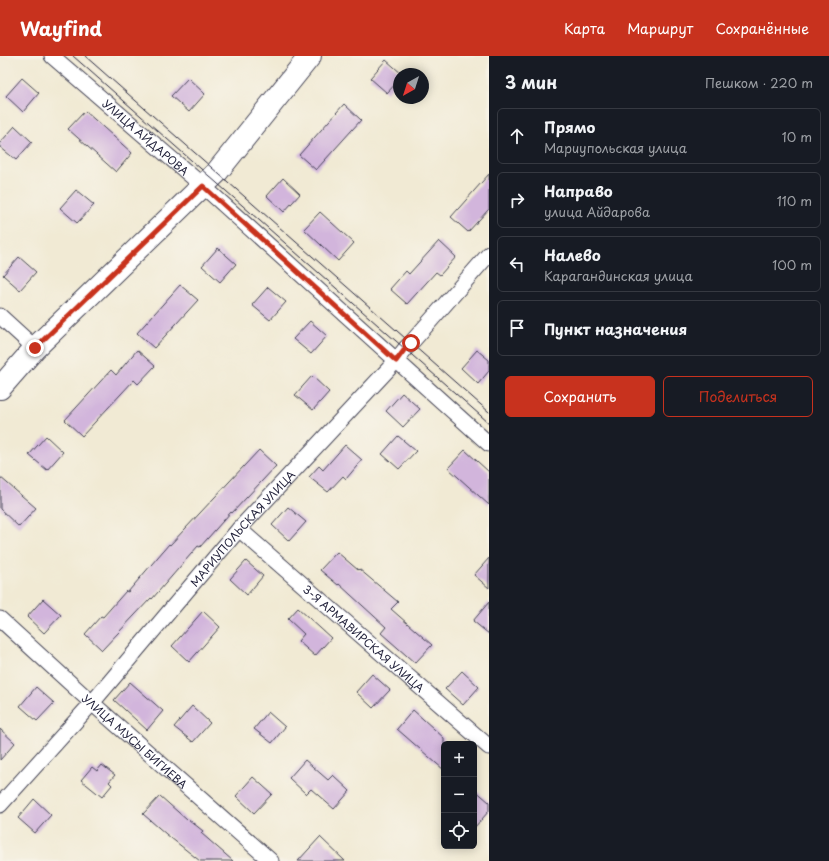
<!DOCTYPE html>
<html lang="ru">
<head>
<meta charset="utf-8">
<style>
	body { margin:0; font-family:"Playpen Sans",sans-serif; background:#20242c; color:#f1f3f6 }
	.controls { position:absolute; right:12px; bottom:12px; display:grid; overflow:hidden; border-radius:6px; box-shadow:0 2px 10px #0003 }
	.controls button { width:36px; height:36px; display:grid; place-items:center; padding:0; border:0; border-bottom:1px solid #363941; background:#171b24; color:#f1f3f6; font:20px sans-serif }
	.compass { position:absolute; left:393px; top:12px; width:36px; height:36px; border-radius:50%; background:#171b24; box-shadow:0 2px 10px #0003; rotate:219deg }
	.stop { position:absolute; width:12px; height:12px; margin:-9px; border:3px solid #c8321e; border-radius:50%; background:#fff }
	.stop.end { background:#c8321e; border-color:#fff; box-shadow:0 1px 4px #0008 }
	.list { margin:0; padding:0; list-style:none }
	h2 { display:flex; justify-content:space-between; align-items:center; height:52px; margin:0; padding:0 16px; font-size:17px }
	h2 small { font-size:13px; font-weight:400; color:#9ea1a6 }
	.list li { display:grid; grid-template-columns:26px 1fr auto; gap:12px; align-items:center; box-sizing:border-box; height:56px; margin:0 8px 8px; padding:0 8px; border:1px solid #363941; border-radius:6px }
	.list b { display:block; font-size:15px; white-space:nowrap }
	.list p { margin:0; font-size:13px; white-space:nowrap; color:#9ea1a6 }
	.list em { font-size:13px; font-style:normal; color:#9ea1a6 }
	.actions { display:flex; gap:8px; padding:12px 16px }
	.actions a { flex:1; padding:9px 0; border:1px solid #c8321e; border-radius:6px; text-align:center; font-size:14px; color:#c8321e }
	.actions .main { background:#c8321e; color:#fff }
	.icon { flex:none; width:22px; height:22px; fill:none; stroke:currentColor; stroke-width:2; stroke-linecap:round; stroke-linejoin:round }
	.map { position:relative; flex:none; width:489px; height:805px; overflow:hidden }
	header { display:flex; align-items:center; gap:24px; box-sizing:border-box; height:56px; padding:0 20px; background:#c8321e; color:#fff }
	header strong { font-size:19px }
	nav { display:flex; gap:22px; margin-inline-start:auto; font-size:14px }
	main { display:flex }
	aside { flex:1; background:#171b24 }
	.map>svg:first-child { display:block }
</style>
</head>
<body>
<header>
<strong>Wayfind</strong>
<nav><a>Карта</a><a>Маршрут</a><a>Сохранённые</a></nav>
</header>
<main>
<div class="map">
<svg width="489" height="805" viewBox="0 0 489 805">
	<rect width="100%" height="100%" fill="#f7f3e8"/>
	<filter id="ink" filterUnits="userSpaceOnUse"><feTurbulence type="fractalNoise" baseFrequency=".025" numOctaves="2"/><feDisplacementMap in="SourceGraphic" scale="8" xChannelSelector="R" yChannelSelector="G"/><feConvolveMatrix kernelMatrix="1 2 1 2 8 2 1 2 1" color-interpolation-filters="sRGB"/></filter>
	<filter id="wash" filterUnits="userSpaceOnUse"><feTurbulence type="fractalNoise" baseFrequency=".012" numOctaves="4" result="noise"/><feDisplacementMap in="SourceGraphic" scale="16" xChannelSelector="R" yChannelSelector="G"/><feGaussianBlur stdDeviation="0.9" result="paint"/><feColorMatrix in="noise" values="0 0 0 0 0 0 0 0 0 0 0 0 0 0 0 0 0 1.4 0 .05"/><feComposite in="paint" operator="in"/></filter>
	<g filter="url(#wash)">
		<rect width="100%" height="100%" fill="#f1ead4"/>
		<g id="blocks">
			<!-- building -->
			<path fill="#d2b5dc" d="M 386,4 L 402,18 L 399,18 L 399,24 L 387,37 L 370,22 Z
				M 22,22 L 39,37 L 23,56 L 6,40 Z
				M 188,22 L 205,38 L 189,56 L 171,40 Z
				M 344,48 L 361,64 L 316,114 L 299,99 Z
				M 85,55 L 132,97 L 116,116 L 68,73 Z
				M 15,70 L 32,86 L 16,104 L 0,91 L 0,87 Z
				M 489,118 L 489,153 L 468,176 L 451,161 Z
				M 283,122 L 300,138 L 284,156 L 267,140 Z
				M 76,134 L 94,149 L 77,167 L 60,152 Z
				M 320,156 L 354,187 L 338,205 L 304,173 Z
				M 439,185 L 456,201 L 440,219 L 436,216 L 407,248 L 390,233 L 406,215 L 409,218 Z
				M 218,192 L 236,208 L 220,226 L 202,210 Z
				M 19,201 L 36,216 L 20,234 L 3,219 Z
				M 180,229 L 198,244 L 154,292 L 137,277 Z
				M 268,231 L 286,246 L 270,264 L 252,249 Z
				M 310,265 L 327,280 L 311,298 L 293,283 Z
				M 137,294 L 155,310 L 138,328 L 134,324 L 82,380 L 65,364 L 111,314 L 116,319 Z
				M 477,294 L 489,304 L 489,315 L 478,328 L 461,312 Z
				M 312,320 L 329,336 L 313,354 L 295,339 Z
				M 402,337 L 420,353 L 403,371 L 386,355 Z
				M 46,380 L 63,396 L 47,414 L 29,399 Z
				M 398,380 L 416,395 L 399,413 L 382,398 Z
				M 345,389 L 362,404 L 346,423 L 343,420 L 328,436 L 309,421 L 319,410 L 323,414 Z
				M 259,394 L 276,410 L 232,457 L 231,456 L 200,491 L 198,490 L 152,543 L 151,542 L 102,594 L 85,578 L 101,560 L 103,561 L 126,535 L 128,536 L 169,488 L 170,489 Z
				M 465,394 L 489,416 L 489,449 L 448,412 Z
				M 0,421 L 36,452 L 19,471 L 0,453 Z
				M 288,451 L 306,466 L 289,485 L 272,469 Z
				M 337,496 L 358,514 L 359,513 L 398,546 L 391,553 L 432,589 L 415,607 L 381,577 L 386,571 L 339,528 L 338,529 L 320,514 Z
				M 489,502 L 489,532 L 474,519 Z
				M 246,505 L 263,520 L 247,539 L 230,523 Z
				M 43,543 L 61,559 L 44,577 L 27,561 Z
				M 489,546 L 489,578 L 473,565 Z
				M 298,552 L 331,582 L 315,600 L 298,585 L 304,578 L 288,563 Z
				M 203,555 L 220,571 L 189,606 L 172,590 Z
				M 462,615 L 479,631 L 463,649 L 445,633 Z
				M 372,618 L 390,634 L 373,652 L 356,636 Z
				M 130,626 L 163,655 L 147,674 L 114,644 Z
				M 36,631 L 54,647 L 37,665 L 20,650 Z
				M 192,650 L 210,667 L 193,686 L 174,671 Z
				M 413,654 L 444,682 L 444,714 L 397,673 Z
				M 268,656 L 285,671 L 272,687 L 254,673 Z
				M 0,673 L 15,687 L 0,704 Z
				M 305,704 L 328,724 L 333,719 L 350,735 L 334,753 L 311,733 L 306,738 L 289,722 Z
				M 102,709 L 115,719 L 109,726 L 112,729 L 102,741 L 81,724 L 92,711 L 97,715 Z
				M 253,721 L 272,738 L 254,757 L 236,740 Z
				M 474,733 L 489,746 L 489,755 L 474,772 Z
				M 160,740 L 187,764 L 188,763 L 203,775 L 201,777 L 233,805 L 200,805 L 166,778 L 143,758 Z
				M 34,743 L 51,759 L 35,777 L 18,762 Z
				M 320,781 L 345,805 L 298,805 Z"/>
		</g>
	</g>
	<g filter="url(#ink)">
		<use href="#blocks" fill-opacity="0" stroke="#414052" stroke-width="1"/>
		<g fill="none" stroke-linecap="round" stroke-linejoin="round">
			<!-- street casing -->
			<g stroke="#414052" stroke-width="17">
				<g id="street">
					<path id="s1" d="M 52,0 L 203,130 L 489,388"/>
					<path d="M 0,260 L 35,292"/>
					<path id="s2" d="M 239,473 L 489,691"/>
					<path id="s3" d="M 0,563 L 92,647 L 271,805"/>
					<path id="s4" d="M 0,749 L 92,647 L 239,473 L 396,305 L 405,293 L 411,287 L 489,198"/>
				</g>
			</g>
			<!-- secondary casing -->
			<g stroke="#414052" stroke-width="24">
				<path id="secondary" d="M 0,332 L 35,292 L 217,116 L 310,0"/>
			</g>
			<!-- street -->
			<use href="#street" stroke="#fff" stroke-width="15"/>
			<!-- secondary -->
			<use href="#secondary" stroke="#fff" stroke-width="22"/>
			<!-- tram -->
			<path stroke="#22223b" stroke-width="1" d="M 73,0 L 489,367
				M 85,0 L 489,356"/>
		</g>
	</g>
	<g fill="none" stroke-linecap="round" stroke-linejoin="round" filter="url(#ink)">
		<!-- route -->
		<path stroke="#c8321e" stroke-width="5" d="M 35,292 L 203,130 L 396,305 L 405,293 L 411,287"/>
	</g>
	<g text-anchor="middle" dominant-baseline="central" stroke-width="3" stroke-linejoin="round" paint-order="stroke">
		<!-- street labels -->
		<g font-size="11" fill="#22223b" stroke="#f7f3e8">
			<text stroke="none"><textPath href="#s1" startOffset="124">УЛИЦА АЙДАРОВА</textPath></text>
			<text stroke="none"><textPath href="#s4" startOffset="368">МАРИУПОЛЬСКАЯ УЛИЦА</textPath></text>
			<text stroke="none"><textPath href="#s2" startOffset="166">3-Я АРМАВИРСКАЯ УЛИЦА</textPath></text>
			<text stroke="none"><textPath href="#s3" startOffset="182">УЛИЦА МУСЫ БИГИЕВА</textPath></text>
		</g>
	</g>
</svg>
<div class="controls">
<button>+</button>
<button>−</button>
<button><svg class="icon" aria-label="locate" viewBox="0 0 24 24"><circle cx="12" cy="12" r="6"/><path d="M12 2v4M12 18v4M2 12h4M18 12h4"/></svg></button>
</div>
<svg class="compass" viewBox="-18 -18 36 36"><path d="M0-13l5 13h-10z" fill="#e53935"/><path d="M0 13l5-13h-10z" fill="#9ea1a6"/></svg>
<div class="stop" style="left:411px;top:287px"></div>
<div class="stop end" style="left:35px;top:292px"></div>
</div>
<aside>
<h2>3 мин<small>Пешком · 220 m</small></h2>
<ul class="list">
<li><svg class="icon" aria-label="ahead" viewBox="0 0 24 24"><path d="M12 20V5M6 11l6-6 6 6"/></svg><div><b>Прямо</b><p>Мариупольская улица</p></div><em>10 m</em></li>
<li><svg class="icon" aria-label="right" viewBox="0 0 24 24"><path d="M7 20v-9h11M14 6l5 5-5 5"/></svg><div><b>Направо</b><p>улица Айдарова</p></div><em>110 m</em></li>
<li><svg class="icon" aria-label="left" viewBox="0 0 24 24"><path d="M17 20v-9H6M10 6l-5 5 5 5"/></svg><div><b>Налево</b><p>Карагандинская улица</p></div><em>100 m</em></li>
<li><svg class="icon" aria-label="arrive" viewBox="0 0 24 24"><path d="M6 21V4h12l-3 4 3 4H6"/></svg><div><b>Пункт назначения</b></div></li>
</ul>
<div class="actions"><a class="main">Сохранить</a><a>Поделиться</a></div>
</aside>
</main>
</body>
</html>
